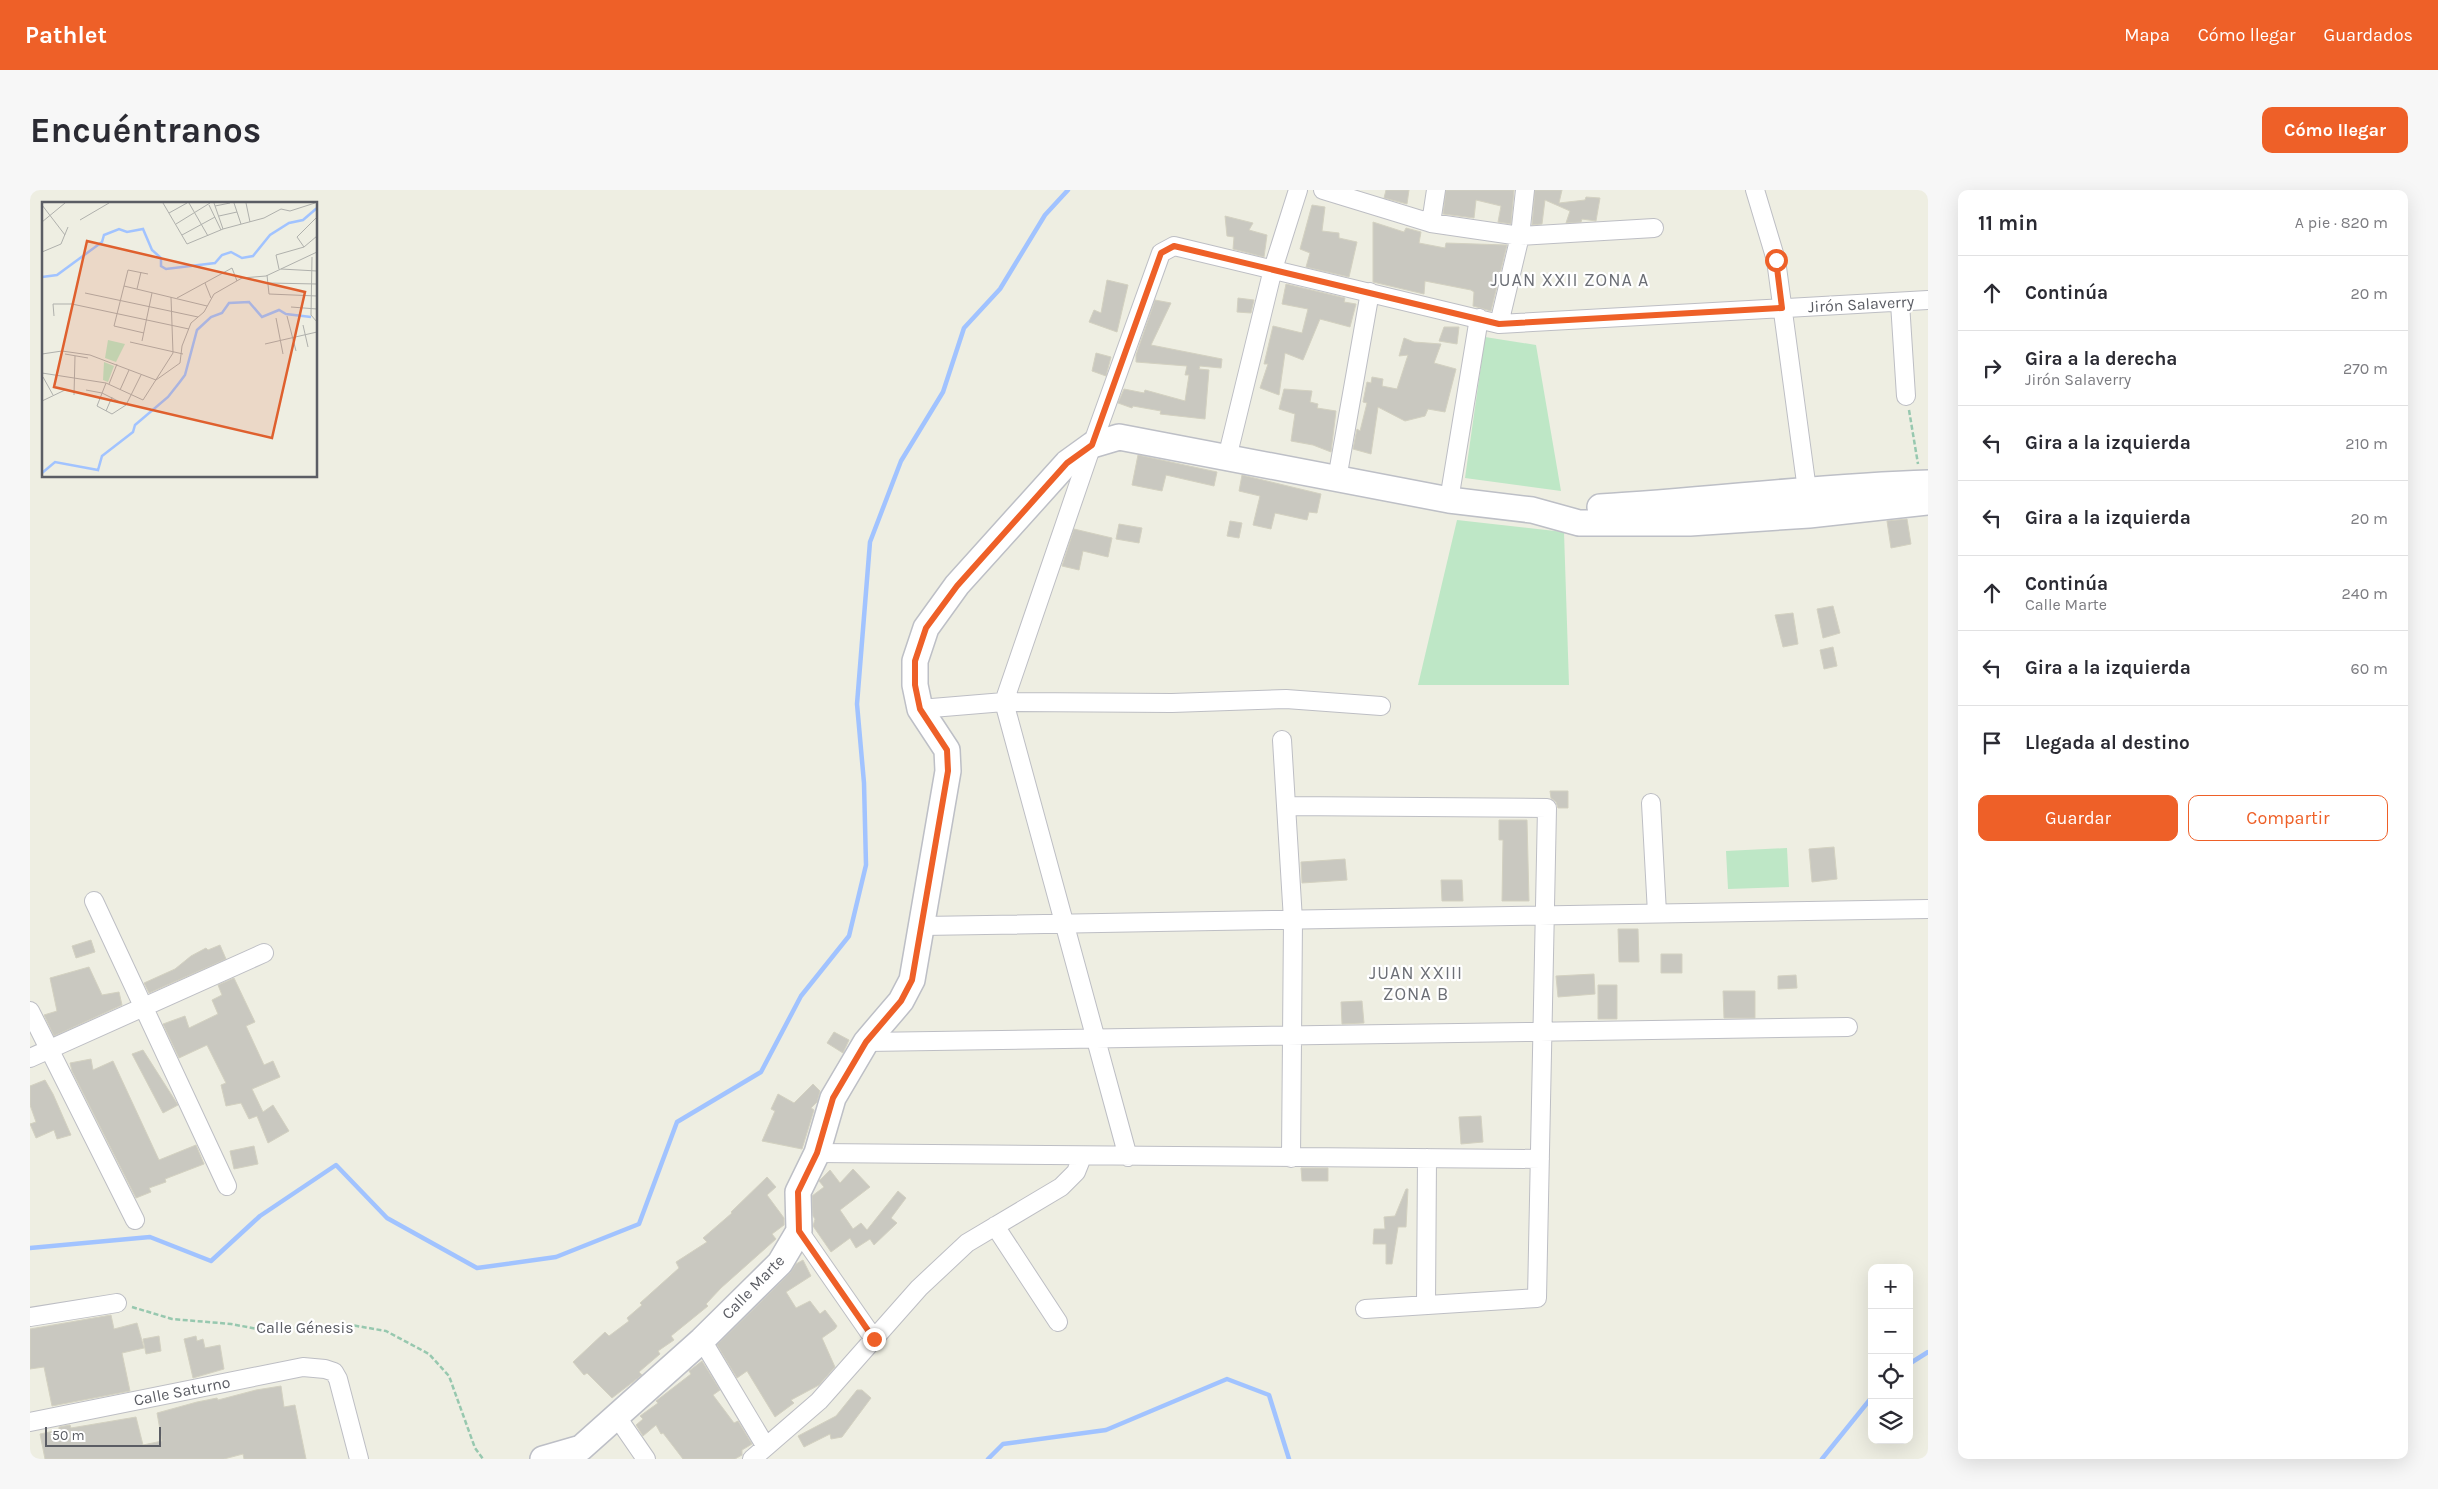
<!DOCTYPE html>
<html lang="es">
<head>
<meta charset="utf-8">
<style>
	body { margin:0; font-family:Karla,sans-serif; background:#f7f7f7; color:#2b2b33 }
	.controls { position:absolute; right:15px; bottom:15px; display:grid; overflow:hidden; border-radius:10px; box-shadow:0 5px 20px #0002 }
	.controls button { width:45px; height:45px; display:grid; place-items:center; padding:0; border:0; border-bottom:1px solid #e1e1e2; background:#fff; color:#2b2b33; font:25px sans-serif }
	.scale { position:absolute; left:15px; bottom:12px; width:116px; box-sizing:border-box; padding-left:5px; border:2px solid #5b5d64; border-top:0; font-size:14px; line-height:18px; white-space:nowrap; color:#5b5d64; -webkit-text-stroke:4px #fff; paint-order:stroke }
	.stop { position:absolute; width:15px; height:15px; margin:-11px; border:4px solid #ee6028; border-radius:50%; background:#fff }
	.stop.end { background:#ee6028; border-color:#fff; box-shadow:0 1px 5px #0008 }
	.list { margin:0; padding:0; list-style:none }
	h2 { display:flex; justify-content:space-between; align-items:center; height:65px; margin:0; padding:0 20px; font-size:21px }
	h2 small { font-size:16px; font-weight:400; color:#7c7c81 }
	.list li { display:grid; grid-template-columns:32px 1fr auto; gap:15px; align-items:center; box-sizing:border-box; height:75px; padding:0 20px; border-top:1px solid #e1e1e2 }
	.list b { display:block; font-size:19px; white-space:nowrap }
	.list p { margin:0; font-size:16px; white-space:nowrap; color:#7c7c81 }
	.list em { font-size:16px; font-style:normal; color:#7c7c81 }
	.actions { display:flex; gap:10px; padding:15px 20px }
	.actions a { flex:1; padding:11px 0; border:1px solid #ee6028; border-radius:10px; text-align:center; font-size:18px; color:#ee6028 }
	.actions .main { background:#ee6028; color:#fff }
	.icon { flex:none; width:28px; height:28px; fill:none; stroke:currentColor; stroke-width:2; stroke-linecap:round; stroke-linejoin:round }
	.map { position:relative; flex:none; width:1898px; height:1269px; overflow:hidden; border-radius:10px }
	header { display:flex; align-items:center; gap:30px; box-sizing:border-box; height:70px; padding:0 25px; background:#ee6028; color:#fff }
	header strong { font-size:24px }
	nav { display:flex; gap:28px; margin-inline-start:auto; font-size:18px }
	.intro { display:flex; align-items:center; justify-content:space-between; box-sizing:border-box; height:120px; padding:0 30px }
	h1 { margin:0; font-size:35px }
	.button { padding:12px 22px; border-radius:10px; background:#ee6028; color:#fff; font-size:18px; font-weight:700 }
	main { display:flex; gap:30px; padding:0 30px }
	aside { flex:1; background:#fff; border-radius:10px; box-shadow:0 5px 20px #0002 }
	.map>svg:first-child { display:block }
</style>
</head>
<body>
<header>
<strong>Pathlet</strong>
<nav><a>Mapa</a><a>Cómo llegar</a><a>Guardados</a></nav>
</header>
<div class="intro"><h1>Encuéntranos</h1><a class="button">Cómo llegar</a></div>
<main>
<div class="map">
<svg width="1898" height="1269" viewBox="0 0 1898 1269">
	<rect width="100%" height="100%" fill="#eeeee2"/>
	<!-- green -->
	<path fill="#bee7c6" d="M 1455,147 L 1506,155 L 1531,301 L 1435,288 Z
		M 1427,330 L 1534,342 L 1539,495 L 1388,495 Z
		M 1757,658 L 1759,697 L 1698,699 L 1696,661 Z"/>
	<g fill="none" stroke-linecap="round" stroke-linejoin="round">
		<!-- stream -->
		<path stroke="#a1c3ff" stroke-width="4.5" d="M 0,1058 L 120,1047 L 181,1071 L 230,1026 L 306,975 L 357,1028 L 447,1078 L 526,1067 L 609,1034 L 647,932 L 731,882 L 771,806 L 819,746 L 836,675 L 834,593 L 827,514 L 840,352 L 871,271 L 913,202 L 934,138 L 970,99 L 1015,25 L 1038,0
			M 1879,1174 L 1898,1162
			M 958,1269 L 973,1254 L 1076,1240 L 1197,1189 L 1239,1205 L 1259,1269
			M 1792,1269 L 1842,1207"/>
	</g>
	<!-- building -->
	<path fill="#c9c8c0" stroke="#d3d1c1" d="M 1356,0 L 1379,0 L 1377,14 L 1354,8 Z
		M 1416,0 L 1484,0 L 1481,34 L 1468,32 L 1471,16 L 1446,10 L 1444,28 L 1413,24 Z
		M 1505,0 L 1532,0 L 1529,13 L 1555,10 L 1556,7 L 1570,8 L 1566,31 L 1552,29 L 1551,32 L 1536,33 L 1540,21 L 1515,10 L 1512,34 L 1502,35 Z
		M 1282,15 L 1295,17 L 1292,41 L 1309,43 L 1309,48 L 1327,52 L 1319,87 L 1276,77 L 1280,63 L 1270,59 Z
		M 1195,26 L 1223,33 L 1219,40 L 1237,45 L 1234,67 L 1203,59 L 1204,47 L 1197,46 Z
		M 1343,32 L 1374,42 L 1376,38 L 1391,42 L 1389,53 L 1415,58 L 1416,53 L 1477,55 L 1461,121 L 1443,116 L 1444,102 L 1441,100 L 1395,91 L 1394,104 L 1343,92 Z
		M 1077,90 L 1098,95 L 1087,142 L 1059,132 L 1064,120 L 1071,123 Z
		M 1256,94 L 1315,108 L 1314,112 L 1326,114 L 1320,137 L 1290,129 L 1273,170 L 1255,163 L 1249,205 L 1230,198 L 1238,174 L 1234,174 L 1243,136 L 1272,143 L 1278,119 L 1252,114 Z
		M 1208,108 L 1224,110 L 1221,123 L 1207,122 Z
		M 1125,110 L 1141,113 L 1121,155 L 1192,169 L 1191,178 L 1170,176 L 1169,179 L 1179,180 L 1175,229 L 1130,224 L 1131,221 L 1103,216 L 1102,218 L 1088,213 L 1094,199 L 1114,203 L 1115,200 L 1155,211 L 1159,185 L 1155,185 L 1157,176 L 1106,172 L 1106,165 Z
		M 1414,137 L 1429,137 L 1427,154 L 1409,151 Z
		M 1374,148 L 1384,152 L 1411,154 L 1404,173 L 1426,179 L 1415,222 L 1398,219 L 1395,226 L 1375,231 L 1348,217 L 1341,264 L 1323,259 L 1327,239 L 1330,241 L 1337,213 L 1333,212 L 1337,192 L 1341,193 L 1342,187 L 1353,189 L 1352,196 L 1367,199 L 1378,165 L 1369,166 Z
		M 1066,163 L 1081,167 L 1076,186 L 1062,181 Z
		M 1254,199 L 1282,201 L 1280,212 L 1288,214 L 1287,218 L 1306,221 L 1301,262 L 1283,255 L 1261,251 L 1265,224 L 1249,219 Z
		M 1108,265 L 1187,282 L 1184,296 L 1136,285 L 1132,301 L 1102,295 Z
		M 1212,285 L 1291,304 L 1287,323 L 1279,322 L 1277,330 L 1245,323 L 1241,339 L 1223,335 L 1230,306 L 1209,301 Z
		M 1877,329 L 1881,354 L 1861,358 L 1857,331 Z
		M 1200,331 L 1212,333 L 1209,348 L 1197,346 Z
		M 1089,334 L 1112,338 L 1109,353 L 1086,349 Z
		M 1044,339 L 1082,348 L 1078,367 L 1053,361 L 1049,380 L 1032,376 Z
		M 1803,416 L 1810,443 L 1793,448 L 1787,419 Z
		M 1763,423 L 1768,454 L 1753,457 L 1745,425 Z
		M 1803,457 L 1807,476 L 1794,479 L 1790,460 Z
		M 1520,601 L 1538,601 L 1538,618 L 1528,618 L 1526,612 L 1521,608 Z
		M 1469,630 L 1497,630 L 1499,711 L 1472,711 L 1473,650 L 1469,650 Z
		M 1804,657 L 1807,689 L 1782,692 L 1779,659 Z
		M 1315,669 L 1317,690 L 1272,693 L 1271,672 Z
		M 1411,690 L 1432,690 L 1433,711 L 1412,711 Z
		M 1588,739 L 1608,739 L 1609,772 L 1589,772 Z
		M 61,750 L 65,762 L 46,768 L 42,756 Z
		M 190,755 L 196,769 L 119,803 L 114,793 L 145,779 L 161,766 L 176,758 L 178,760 Z
		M 1631,764 L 1652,764 L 1652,783 L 1631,783 Z
		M 59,777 L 72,805 L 89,802 L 92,815 L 24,846 L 14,825 L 27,821 L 20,788 Z
		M 1564,784 L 1565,804 L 1528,807 L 1526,786 Z
		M 1766,785 L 1767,798 L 1748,799 L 1748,786 Z
		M 204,788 L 225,832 L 216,836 L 234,875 L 243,871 L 250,887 L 222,899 L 233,922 L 243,915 L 259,941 L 238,953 L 227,926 L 219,929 L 211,913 L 196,916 L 191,895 L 196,893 L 177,855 L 149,868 L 133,834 L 155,826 L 159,838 L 188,824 L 182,810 L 192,805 L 188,795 Z
		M 1568,795 L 1587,795 L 1587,829 L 1568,829 Z
		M 1693,801 L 1725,801 L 1725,828 L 1694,828 Z
		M 1332,811 L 1334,833 L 1312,834 L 1311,812 Z
		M 804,842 L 819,850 L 813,863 L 797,853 Z
		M 113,860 L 148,915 L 133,923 L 102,864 Z
		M 61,869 L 63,880 L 83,871 L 129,970 L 166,955 L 174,974 L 135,989 L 136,992 L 119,998 L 121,1002 L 106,1008 L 42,881 L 40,873 Z
		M 15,890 L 23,904 L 41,945 L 27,949 L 24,940 L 6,948 L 0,934 L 6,932 L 0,915 L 0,896 Z
		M 783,894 L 790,901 L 787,912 L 781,918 L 784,920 L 772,959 L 732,951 L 745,921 L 741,919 L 748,904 L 764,913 Z
		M 1451,926 L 1453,952 L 1431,954 L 1429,927 Z
		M 224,956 L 228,974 L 204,979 L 200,961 Z
		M 1271,978 L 1298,978 L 1298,991 L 1272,991 Z
		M 823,979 L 840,997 L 810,1020 L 823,1039 L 831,1033 L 837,1040 L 868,1001 L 876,1008 L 861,1028 L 867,1033 L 844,1055 L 840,1049 L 826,1058 L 820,1048 L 801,1062 L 783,1036 L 785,1029 L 783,1026 L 782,1006 L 794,997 L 789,991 L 800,980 L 810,993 Z
		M 737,987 L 746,997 L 737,1005 L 754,1028 L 754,1035 L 742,1044 L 746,1049 L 691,1098 L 676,1114 L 678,1116 L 641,1146 L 644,1150 L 628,1161 L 630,1164 L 609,1182 L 612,1185 L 582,1208 L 557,1183 L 554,1185 L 543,1172 L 575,1142 L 579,1146 L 599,1131 L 597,1128 L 612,1115 L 610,1113 L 649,1078 L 646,1072 L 677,1052 L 673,1048 L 702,1023 L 701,1022 Z
		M 1376,999 L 1378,999 L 1376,1037 L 1368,1037 L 1362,1074 L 1356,1074 L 1356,1054 L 1343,1054 L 1344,1039 L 1355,1039 L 1354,1027 L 1365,1026 Z
		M 773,1070 L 781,1086 L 756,1102 L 766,1118 L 780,1111 L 790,1124 L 795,1120 L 807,1136 L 805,1139 L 792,1148 L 805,1177 L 789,1195 L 761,1210 L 764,1213 L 745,1227 L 717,1181 L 707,1188 L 687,1155 L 760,1083 L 766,1074 Z
		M 81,1125 L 84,1139 L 107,1133 L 114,1158 L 92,1163 L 100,1201 L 22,1216 L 14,1177 L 0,1179 L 0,1139 Z
		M 129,1146 L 131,1161 L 116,1164 L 113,1149 Z
		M 166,1146 L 167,1151 L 173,1149 L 175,1158 L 190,1155 L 194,1179 L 163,1188 L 154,1149 Z
		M 672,1171 L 690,1200 L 683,1205 L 704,1233 L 708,1231 L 722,1254 L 712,1260 L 712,1265 L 705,1269 L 653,1269 L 633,1243 L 631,1244 L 626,1235 L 613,1246 L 606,1235 L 613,1229 L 610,1226 L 628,1213 L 626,1211 L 661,1184 L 659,1181 Z
		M 251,1196 L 254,1217 L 265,1215 L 276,1269 L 214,1269 L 213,1264 L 194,1269 L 15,1269 L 10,1244 L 29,1240 L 29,1237 L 40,1235 L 41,1238 L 106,1227 L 113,1255 L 132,1251 L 127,1223 L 167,1212 L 187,1208 L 188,1210 L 226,1200 Z
		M 827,1200 L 832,1200 L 841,1208 L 812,1247 L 801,1249 L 800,1244 L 774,1257 L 768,1246 L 806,1226 Z"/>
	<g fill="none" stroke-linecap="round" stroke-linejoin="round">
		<!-- street casing -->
		<g stroke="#bdbec4" stroke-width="20">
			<path id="street" d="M 1293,0 L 1401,33 L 1490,46 L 1624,38
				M 1725,0 L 1746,70 L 1777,300
				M 1401,33 L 1406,0
				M 1870,113 L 1876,206
				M 1469,134 L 1490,46 L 1495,0
				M 1197,268 L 1243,79 L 1268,0
				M 1307,289 L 1340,102
				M 1419,310 L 1449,128
				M 890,519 L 974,512 L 1142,513 L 1256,509 L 1351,516
				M 1252,550 L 1263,730 L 1261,968
				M 1621,613 L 1627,723
				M 1256,616 L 1517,618 L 1507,1108 L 1335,1119
				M 64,711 L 197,996
				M 892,736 L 1898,719
				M 0,821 L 105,1030
				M 836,852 L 1818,837
				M 0,868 L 234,763
				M 787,963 L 1510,969
				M 1098,967 L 974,512 L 1062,255 L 1131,63 L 1144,56 L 1469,134 L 1898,110
				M 965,1036 L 1028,1132
				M 769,1041 L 844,1149
				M 1396,1115 L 1397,968
				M 0,1127 L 87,1113
				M 672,1150 L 736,1257
				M 587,1227 L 616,1269
				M 0,1232 L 273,1177 L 295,1179 L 304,1182 L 308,1189 L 329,1269
				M 722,1269 L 789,1211 L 889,1098 L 937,1053 L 1031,997 L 1046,982 L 1052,967"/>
		</g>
		<!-- secondary casing -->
		<g stroke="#bdbfc6" stroke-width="28">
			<path id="secondary" d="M 1570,317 C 1679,311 1788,296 1898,293
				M 513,1269 L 551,1258 L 672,1150 L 750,1073 L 769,1041 L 768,1002 L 787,963 L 803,908 L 836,852 L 871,811 L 882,790 L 918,581 L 917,560 L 890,519 L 885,495 L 885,471 L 896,438 L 927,395 L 1037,273 L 1062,255 L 1089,247 L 1419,310 L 1502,320 L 1549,333 L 1660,333 L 1779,325 L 1898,312"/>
		</g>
		<!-- path -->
		<path stroke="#97c8af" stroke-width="2.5" stroke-dasharray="5 2.5" stroke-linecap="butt" d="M 1879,220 L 1888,274
			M 102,1117 L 142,1129 L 201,1134 L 233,1140 L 321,1135 L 356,1141 L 399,1164 L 419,1186 L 445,1258 L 453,1269"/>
		<!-- street -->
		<use href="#street" stroke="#fff" stroke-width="18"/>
		<!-- secondary -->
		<use href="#secondary" stroke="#fff" stroke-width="25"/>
	</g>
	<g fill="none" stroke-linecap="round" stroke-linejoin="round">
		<!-- route -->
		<path stroke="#ee6028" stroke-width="6" d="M 844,1149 L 769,1041 L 768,1002 L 787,963 L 803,908 L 836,852 L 871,811 L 882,790 L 918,581 L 917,560 L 890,519 L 885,495 L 885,471 L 896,438 L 927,396 L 1037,273 L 1062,255 L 1131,63 L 1144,56 L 1469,134 L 1752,118 L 1746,70"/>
	</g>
	<g text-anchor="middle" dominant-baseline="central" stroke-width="4.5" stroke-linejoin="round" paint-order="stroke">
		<!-- street labels -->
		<g font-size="16" fill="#5b5d64" stroke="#fff">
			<text transform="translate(1831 114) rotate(-3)">Jirón Salaverry</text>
			<text transform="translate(723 1097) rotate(-46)">Calle Marte</text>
			<text x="275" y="1137">Calle Génesis</text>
			<text transform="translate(152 1201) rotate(-11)">Calle Saturno</text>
		</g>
		<!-- neighbourhood labels -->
		<g font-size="18" letter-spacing="1" fill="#6c6f76" stroke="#fff">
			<text x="1540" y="90">JUAN XXII ZONA A</text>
			<text x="1386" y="783">JUAN XXIII<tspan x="1386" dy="21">ZONA B</tspan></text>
		</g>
	</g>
	<!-- overview -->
	<g transform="translate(12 12)">
		<rect width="275" height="275" fill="#eeeee2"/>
		<path d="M 66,138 L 83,142 L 74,160 L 63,156 ZM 62,160 L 72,164 L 66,180 L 61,178 Z" fill="#bee7c6"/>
		<path fill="none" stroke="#a1c3ff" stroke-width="2.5" d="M 0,75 L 15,73 L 60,40 L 62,33 L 77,27 L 85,30 L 101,27 L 110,48 L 119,56 L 119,64 L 124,67 L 173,61 L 180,53 L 189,50 L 200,56 L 211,54 L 228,33 L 247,21 L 261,18 L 275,6M 0,271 L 13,260 L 56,268 L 60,254 L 91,230 L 93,223 L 126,195 L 137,181 L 143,173 L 155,128 L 169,115 L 180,111 L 187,101 L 207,100 L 220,115 L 237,108 L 244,112 L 269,115"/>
		<path fill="none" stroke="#afb0ac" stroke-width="1" d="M 121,1 L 145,42 L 181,27 L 222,16 L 239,7 L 248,9 L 273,1M 147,1 L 166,34M 172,1 L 181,27M 192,1 L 199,22M 204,1 L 208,20M 0,3 L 23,33M 167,3 L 179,28M 173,4 L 188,1M 127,11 L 145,1M 177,14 L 195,10M 38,18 L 67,1M 0,20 L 23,1M 134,22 L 168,1M 140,33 L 173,15M 262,45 L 255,35 L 275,15M 0,50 L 19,42 L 26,25M 270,55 L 269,113 L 275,120M 237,67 L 234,53 L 262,45 L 275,34M 239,67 L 275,69M 225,73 L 227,92 L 275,94M 163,81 L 169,96M 226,81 L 275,82M 82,84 L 165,104M 95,87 L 99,70M 43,91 L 156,115M 135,96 L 190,66 L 195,79M 249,105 L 275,107M 12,114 L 11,102 L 30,102 L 147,127M 245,114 L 254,149M 234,116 L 241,152M 261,123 L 266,145M 102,131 L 72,124 L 86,68 L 106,72M 100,139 L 110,91M 88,140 L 141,152M 223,142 L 275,130M 0,152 L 20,149 L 48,153 L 114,178 L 138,161 L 140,144 L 149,121 L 162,110 L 172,92 L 200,76 L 224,74 L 275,50M 23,152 L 46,156M 0,171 L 64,181 L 101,198 L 131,151 L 129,95M 1,175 L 11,193M 64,181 L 55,204 L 70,212 L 84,203 L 99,173M 67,182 L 75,162M 44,188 L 60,191 L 84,203M 78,188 L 87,168M 32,193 L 33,154M 0,199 L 23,188M 64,209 L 70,195"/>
		<path fill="#df602e" fill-opacity="0.15" stroke="#df602e" stroke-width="2.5" d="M 45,39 L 263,90 L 230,236 L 12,185 Z"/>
		<rect width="275" height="275" fill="none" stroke="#5b5d64" stroke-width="2.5"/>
	</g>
</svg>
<div class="controls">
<button>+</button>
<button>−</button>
<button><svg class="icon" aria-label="locate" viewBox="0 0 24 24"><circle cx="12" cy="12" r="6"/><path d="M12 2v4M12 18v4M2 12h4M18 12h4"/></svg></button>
<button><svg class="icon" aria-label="layers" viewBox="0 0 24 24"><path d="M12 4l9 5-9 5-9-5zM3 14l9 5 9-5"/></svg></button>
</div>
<div class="scale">50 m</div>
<div class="stop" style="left:1746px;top:70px"></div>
<div class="stop end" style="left:844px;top:1149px"></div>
</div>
<aside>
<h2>11 min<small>A pie · 820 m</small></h2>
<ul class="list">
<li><svg class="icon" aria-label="ahead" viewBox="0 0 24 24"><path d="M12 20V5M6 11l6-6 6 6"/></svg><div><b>Continúa</b></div><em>20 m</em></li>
<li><svg class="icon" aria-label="right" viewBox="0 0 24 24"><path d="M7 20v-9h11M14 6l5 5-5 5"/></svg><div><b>Gira a la derecha</b><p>Jirón Salaverry</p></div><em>270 m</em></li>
<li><svg class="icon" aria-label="left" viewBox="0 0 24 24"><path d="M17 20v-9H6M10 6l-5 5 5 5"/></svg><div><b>Gira a la izquierda</b></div><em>210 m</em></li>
<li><svg class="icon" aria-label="left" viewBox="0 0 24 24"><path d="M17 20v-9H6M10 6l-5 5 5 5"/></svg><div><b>Gira a la izquierda</b></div><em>20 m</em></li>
<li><svg class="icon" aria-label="ahead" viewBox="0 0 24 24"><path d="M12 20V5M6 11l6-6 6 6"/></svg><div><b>Continúa</b><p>Calle Marte</p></div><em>240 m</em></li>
<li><svg class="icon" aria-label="left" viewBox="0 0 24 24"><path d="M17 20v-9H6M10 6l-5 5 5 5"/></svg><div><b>Gira a la izquierda</b></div><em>60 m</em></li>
<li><svg class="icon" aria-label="arrive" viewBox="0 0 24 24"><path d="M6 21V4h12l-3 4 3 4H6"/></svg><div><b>Llegada al destino</b></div></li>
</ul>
<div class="actions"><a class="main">Guardar</a><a>Compartir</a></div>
</aside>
</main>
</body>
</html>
